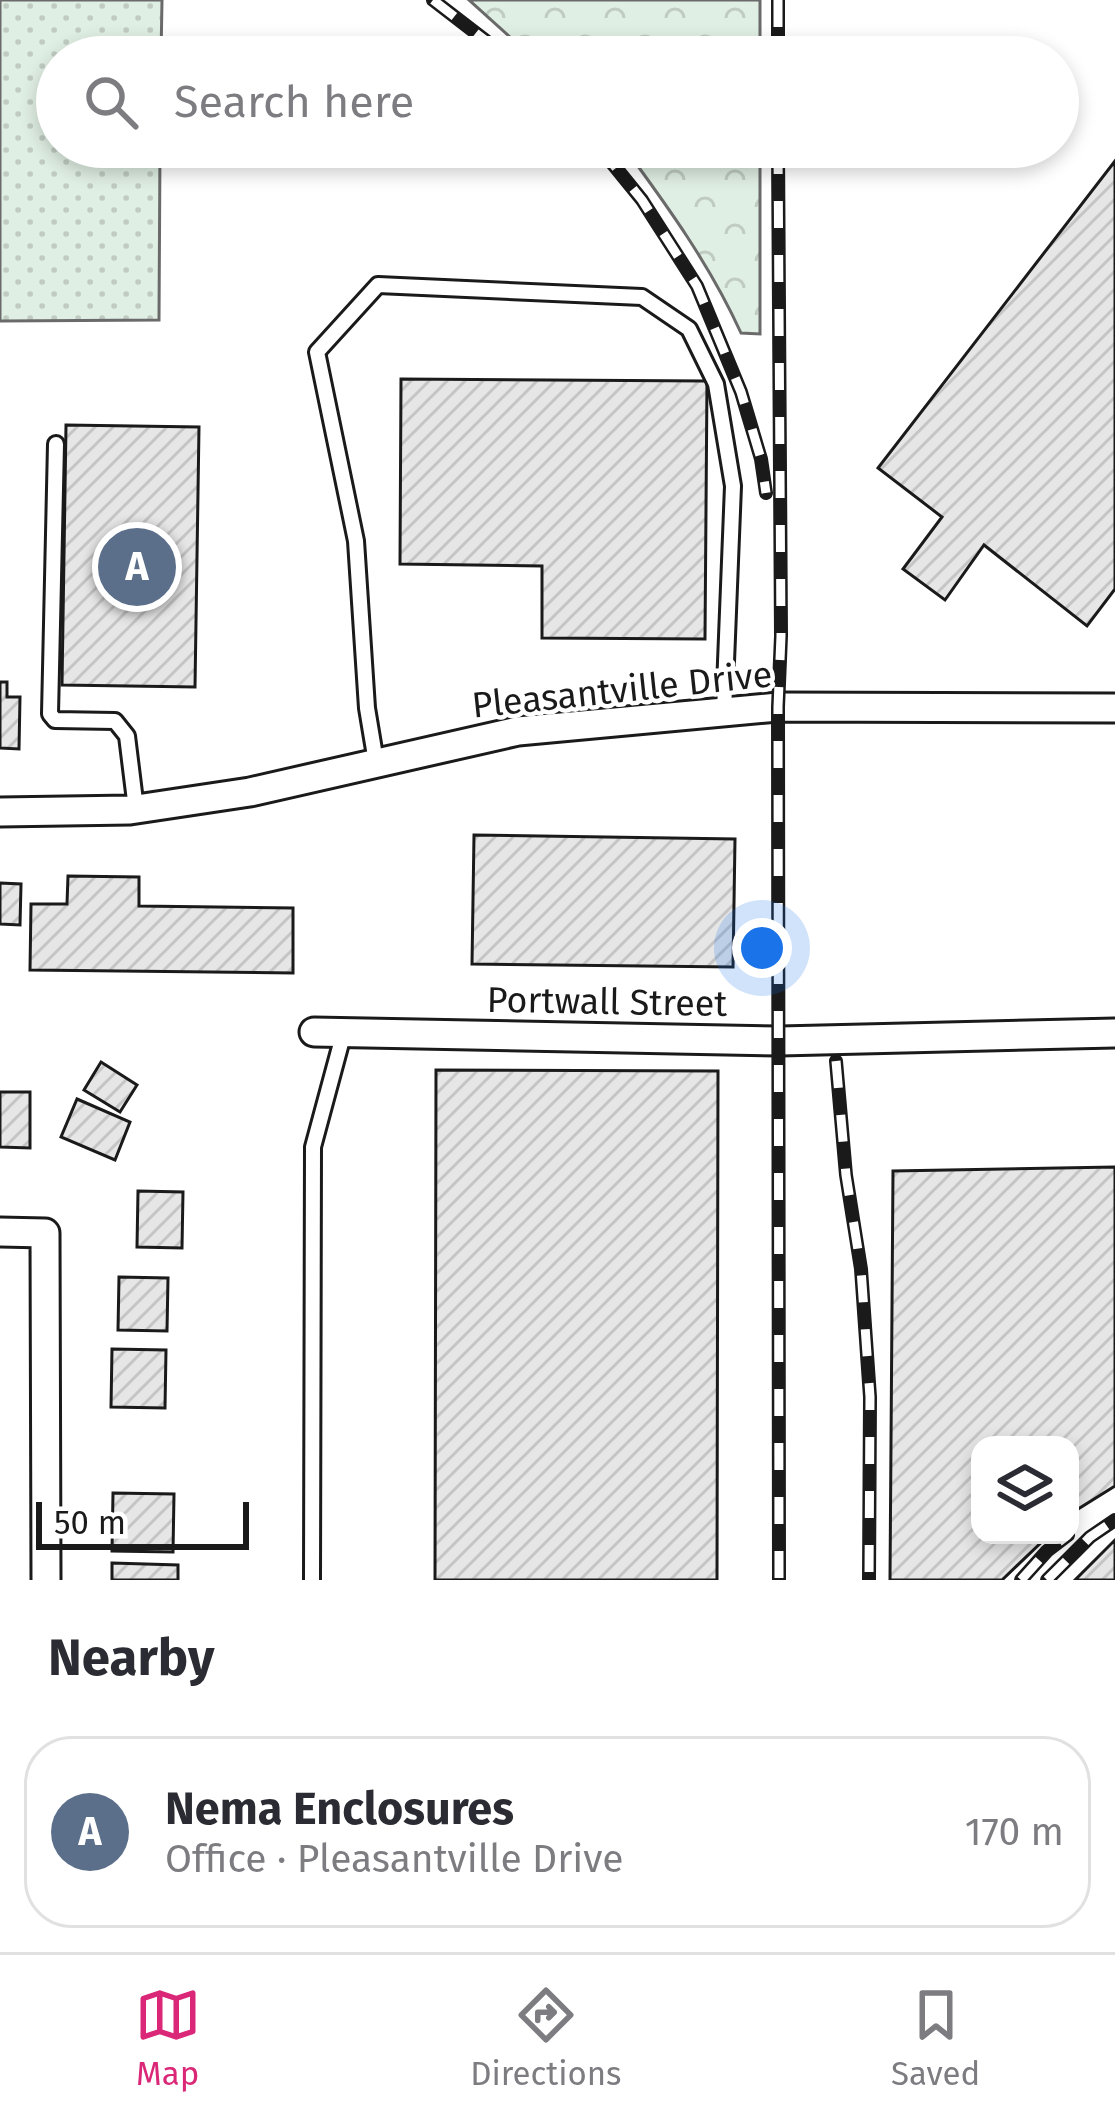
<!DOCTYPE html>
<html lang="en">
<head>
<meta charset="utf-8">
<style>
	body { margin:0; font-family:"Fira Sans",sans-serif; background:#f7f7f7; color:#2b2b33 }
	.controls { position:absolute; right:36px; bottom:36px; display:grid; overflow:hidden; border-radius:24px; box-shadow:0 6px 18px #0003 }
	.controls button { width:108px; height:108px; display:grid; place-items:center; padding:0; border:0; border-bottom:3px solid #e1e1e2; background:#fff; color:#2b2b33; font:60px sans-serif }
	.scale { position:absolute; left:36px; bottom:30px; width:213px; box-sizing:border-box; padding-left:12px; border:6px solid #1a1a1a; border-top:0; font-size:33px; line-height:42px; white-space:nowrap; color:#1a1a1a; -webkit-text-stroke:9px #fff; paint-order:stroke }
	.you { position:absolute; left:762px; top:948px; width:42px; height:42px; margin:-30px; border:9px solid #fff; border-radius:50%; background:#1a73e8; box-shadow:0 0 0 18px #1a73e833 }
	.badge { display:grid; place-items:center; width:78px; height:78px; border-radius:50%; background:#db2777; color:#fff; font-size:39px; font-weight:700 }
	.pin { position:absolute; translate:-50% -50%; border:6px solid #fff; box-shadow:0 3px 12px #0006 }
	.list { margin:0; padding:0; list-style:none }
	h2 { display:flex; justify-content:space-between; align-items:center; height:156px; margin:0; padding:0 48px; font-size:51px }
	h2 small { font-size:39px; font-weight:400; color:#7c7c81 }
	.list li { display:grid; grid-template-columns:78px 1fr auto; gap:36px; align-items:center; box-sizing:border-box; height:192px; margin:0 24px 24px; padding:0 24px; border:3px solid #e1e1e2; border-radius:48px }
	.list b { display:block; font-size:45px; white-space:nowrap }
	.list p { margin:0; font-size:39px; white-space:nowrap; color:#7c7c81 }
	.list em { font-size:39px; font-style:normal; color:#7c7c81 }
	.icon { flex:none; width:66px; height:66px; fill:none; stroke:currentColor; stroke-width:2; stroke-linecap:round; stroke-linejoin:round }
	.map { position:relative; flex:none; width:1115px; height:1580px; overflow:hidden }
	.search { position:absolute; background:#fff; box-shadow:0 6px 18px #0003; left:36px; right:36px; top:36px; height:132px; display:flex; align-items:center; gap:30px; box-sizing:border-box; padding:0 42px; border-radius:66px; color:#7c7c81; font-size:45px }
	.sheet { height:372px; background:#fff }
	nav { display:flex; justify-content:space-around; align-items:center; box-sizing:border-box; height:168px; border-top:3px solid #e1e1e2; background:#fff; font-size:33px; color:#7c7c81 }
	nav a { display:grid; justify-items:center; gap:6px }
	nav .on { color:#db2777 }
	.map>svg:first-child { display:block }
</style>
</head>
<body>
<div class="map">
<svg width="1115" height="1580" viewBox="0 0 1115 1580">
	<defs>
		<pattern id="grass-dots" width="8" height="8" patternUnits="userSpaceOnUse" patternTransform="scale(3)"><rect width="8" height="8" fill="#e0efe3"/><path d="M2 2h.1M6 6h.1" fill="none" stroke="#c0ccc2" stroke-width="1.8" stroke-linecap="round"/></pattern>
		<pattern id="forest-crowns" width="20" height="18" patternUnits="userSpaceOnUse" patternTransform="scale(3)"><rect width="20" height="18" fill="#e0efe3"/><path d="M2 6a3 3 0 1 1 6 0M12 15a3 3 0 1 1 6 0" fill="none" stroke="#c0ccc2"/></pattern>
		<pattern id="building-hatch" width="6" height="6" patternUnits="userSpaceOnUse" patternTransform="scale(3)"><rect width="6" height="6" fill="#e6e6e6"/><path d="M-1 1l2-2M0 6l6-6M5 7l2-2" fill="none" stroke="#c5c5c5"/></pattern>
	</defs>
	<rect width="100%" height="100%" fill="#fff"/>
	<!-- grass -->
	<path fill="url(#grass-dots)" stroke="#6a6a6a" stroke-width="3" d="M 0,0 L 162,0 L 161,57 L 57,57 L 57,147 L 160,147 L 159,320 L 0,321 Z"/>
	<!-- forest -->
	<path fill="url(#forest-crowns)" stroke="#6a6a6a" stroke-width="3" d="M 469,0 L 760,0 L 760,57 L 532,57 Z
		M 624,147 L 760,147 L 760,334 L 741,333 C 710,265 668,207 624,147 Z"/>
	<!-- building -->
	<path fill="url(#building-hatch)" stroke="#1a1a1a" stroke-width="3" d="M 256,147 L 409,147 L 409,157 L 256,155 Z
		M 1115,161 L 1115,589 L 1087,626 L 984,545 L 945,600 L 903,569 L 942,517 L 878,468 Z
		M 401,379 L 707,381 L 705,639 L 542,638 L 542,566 L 400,564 Z
		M 66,425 L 199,427 L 195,687 L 62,685 Z
		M 0,682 L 7,682 L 7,697 L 20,697 L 19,749 L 0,748 Z
		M 474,835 L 735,839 L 733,967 L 472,964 Z
		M 68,876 L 139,877 L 139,906 L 293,908 L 293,973 L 30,970 L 31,904 L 67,904 Z
		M 0,883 L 21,884 L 20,925 L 0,924 Z
		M 101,1062 L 137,1085 L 120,1112 L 84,1090 Z
		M 436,1070 L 718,1071 L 717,1580 L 435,1580 Z
		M 0,1092 L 30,1092 L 30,1148 L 0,1147 Z
		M 77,1099 L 130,1122 L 115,1160 L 61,1137 Z
		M 1115,1167 L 1115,1486 L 1070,1514 L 1070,1445 L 980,1445 L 980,1535 L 1049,1535 L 1002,1580 L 890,1580 L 893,1171 Z
		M 138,1191 L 183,1192 L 182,1248 L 137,1247 Z
		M 119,1277 L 168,1278 L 167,1331 L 118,1330 Z
		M 112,1349 L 166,1350 L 165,1408 L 111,1407 Z
		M 113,1493 L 174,1494 L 173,1552 L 112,1551 Z
		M 1115,1540 L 1115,1580 L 1075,1580 Z
		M 112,1563 L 178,1565 L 178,1580 L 112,1580 Z"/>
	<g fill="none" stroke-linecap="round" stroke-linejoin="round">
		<!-- lane casing -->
		<g stroke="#1a1a1a" stroke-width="20">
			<path id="lane" d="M 56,444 L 50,714 L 55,720 L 115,721 L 127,736 L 136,809
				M 376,762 L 367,708 L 356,541 L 317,352 L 378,285 L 642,297 L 689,329 L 716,384 L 733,486 L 724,712
				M 312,1580 L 313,1147 L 344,1032"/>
		</g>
		<!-- street casing -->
		<g stroke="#1a1a1a" stroke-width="33">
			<path id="street" d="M 0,812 L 130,810 L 250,792 L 518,731 L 778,707 L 1115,708
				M 314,1032 L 780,1041 L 1115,1033
				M 0,1232 L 45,1233 L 46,1580"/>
		</g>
		<!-- lane -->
		<use href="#lane" stroke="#fff" stroke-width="14"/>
		<!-- street -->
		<use href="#street" stroke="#fff" stroke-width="27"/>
		<!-- rail casing -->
		<g stroke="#1a1a1a" stroke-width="14">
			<path id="rail" d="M 433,0 L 507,57
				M 778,0 L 778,57
				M 599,147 L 642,200 L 697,286 L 741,392 L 761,459 L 766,493
				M 778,147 L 781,636 L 778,707 L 779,1580
				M 836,1061 L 846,1175 L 861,1269 L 870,1397 L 869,1580
				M 1021,1580 L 1047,1551 L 1068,1535
				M 1047,1580 L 1090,1537 L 1115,1520"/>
		</g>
		<!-- rail -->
		<use href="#rail" stroke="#fff" stroke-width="9" stroke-dasharray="27" stroke-linecap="butt"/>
	</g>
	<g text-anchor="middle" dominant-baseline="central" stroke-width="9" stroke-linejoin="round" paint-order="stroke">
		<!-- street labels -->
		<g font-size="36" fill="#1a1a1a" stroke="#fff">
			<text transform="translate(622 690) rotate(-6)">Pleasantville Drive</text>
			<text transform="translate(607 1002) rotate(1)">Portwall Street</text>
		</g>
	</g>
</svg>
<div class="controls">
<button><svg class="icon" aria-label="layers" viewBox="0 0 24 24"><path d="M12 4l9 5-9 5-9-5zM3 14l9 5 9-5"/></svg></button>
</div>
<div class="scale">50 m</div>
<div class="you"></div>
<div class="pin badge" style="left:137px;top:567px;background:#5c6f8a">A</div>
<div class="search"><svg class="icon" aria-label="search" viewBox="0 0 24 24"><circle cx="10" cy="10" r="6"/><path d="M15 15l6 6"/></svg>Search here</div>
</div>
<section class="sheet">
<h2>Nearby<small></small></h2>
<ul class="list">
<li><span class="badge" style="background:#5c6f8a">A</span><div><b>Nema Enclosures</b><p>Office · Pleasantville Drive</p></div><em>170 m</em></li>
</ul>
</section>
<nav>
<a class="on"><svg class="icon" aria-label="map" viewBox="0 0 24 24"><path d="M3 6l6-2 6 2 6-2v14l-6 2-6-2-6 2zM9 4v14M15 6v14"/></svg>Map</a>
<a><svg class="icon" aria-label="directions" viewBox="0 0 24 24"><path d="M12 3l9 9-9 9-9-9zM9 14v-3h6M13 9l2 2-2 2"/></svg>Directions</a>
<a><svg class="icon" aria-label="saved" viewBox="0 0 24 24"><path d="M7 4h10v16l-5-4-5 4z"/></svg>Saved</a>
</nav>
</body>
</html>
